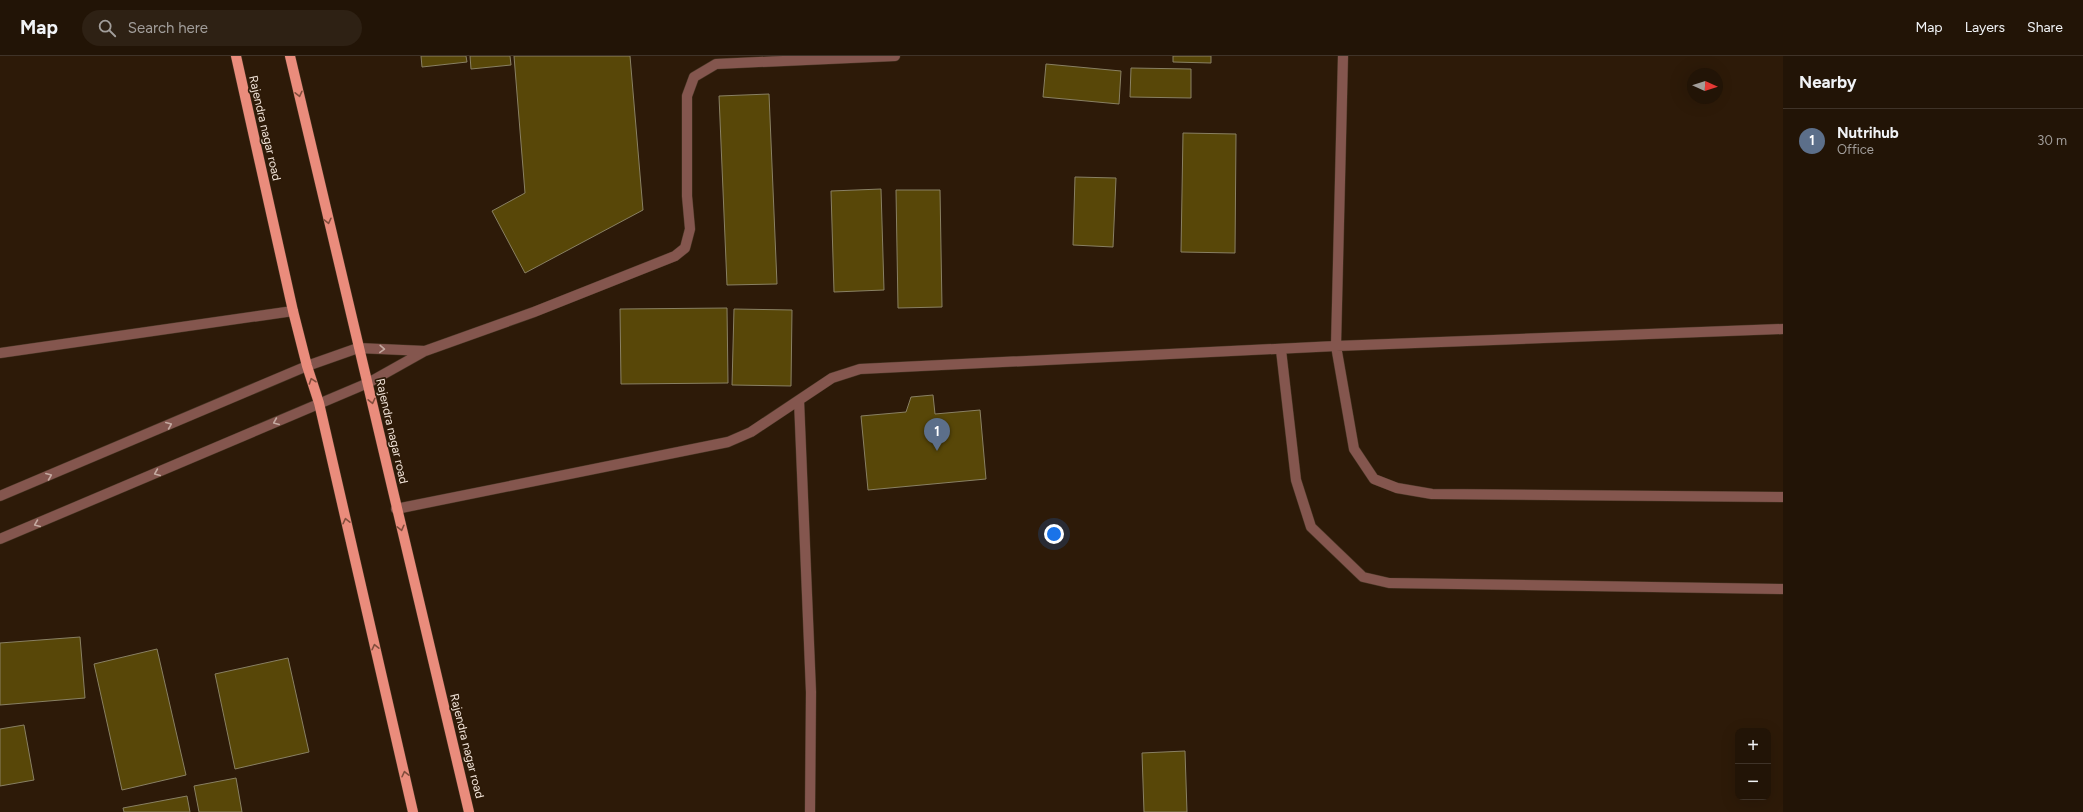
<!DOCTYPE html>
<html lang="en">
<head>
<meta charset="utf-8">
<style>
	body { margin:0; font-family:Figtree,sans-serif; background:#2e2114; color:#f1f3f6 }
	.controls { position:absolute; right:12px; bottom:12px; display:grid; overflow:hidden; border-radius:8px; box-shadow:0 4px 16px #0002 }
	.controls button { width:36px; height:36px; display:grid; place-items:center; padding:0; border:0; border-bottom:1px solid #3f3328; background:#221406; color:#f1f3f6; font:20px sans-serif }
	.compass { position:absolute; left:1687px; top:12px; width:36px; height:36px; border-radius:50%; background:#221406; box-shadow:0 4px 16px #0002; rotate:93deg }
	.you { position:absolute; left:1054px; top:478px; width:14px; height:14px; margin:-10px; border:3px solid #fff; border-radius:50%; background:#1a73e8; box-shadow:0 0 0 6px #1a73e833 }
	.badge { display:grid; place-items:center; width:26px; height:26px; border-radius:50%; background:#2563eb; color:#fff; font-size:13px; font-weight:700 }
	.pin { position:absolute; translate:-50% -33px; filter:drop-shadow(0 1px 2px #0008) }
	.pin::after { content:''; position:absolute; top:21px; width:14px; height:12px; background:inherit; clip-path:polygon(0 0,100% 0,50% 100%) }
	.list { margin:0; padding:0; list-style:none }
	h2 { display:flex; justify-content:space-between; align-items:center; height:52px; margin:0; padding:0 16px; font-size:17px }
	h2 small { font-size:13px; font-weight:400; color:#a29e9b }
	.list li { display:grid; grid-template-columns:26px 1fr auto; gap:12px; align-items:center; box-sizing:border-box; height:64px; padding:0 16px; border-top:1px solid #3f3328 }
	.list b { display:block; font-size:15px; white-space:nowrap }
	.list p { margin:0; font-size:13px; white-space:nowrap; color:#a29e9b }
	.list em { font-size:13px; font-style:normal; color:#a29e9b }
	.icon { flex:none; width:22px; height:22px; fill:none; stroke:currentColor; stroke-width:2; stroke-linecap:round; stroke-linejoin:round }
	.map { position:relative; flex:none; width:1783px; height:756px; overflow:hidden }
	header { display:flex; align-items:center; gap:24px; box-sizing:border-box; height:56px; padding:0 20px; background:#221406; border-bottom:1px solid #3f3328 }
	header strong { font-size:19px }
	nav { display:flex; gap:22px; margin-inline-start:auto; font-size:14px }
	.search { width:280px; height:36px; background:#2e2114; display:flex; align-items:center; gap:10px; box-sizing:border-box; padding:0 14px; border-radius:22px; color:#a29e9b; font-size:15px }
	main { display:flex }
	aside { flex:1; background:#221406 }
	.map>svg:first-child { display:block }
</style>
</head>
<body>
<header>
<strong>Map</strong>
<div class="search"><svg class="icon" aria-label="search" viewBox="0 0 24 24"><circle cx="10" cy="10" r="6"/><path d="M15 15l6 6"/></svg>Search here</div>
<nav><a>Map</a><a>Layers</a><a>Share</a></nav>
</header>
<main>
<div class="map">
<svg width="1783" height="756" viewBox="0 0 1783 756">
	<rect width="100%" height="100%" fill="#2d1a08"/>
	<!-- building -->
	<path fill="#584708" stroke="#898063" d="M 421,0 L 466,0 L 467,6 L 422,11 Z
		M 470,0 L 510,0 L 511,9 L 471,13 Z
		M 514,0 L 630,0 L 643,154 L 525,217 L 492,155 L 525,137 Z
		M 1173,0 L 1211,0 L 1211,7 L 1173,6 Z
		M 1046,8 L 1121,15 L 1119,48 L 1043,41 Z
		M 1131,12 L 1191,13 L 1191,42 L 1130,41 Z
		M 769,38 L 777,228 L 727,229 L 719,40 Z
		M 1183,77 L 1236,78 L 1235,197 L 1181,196 Z
		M 1075,121 L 1116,122 L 1113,191 L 1073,189 Z
		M 881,133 L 884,234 L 834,236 L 831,135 Z
		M 896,134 L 940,134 L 942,251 L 898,252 Z
		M 727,252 L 728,327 L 621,328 L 620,253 Z
		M 734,253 L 792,254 L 791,330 L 732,329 Z
		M 933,339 L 935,358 L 980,354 L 986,423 L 868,434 L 861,360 L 906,356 L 911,341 Z
		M 80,581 L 85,642 L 0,649 L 0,587 Z
		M 157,593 L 186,719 L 122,734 L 94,608 Z
		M 288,602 L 309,696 L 235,713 L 215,618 Z
		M 24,669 L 34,724 L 0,730 L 0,673 Z
		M 1185,695 L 1187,756 L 1144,756 L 1142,697 Z
		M 236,722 L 242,756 L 199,756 L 194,730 Z
		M 187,740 L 190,756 L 124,756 L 123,752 Z"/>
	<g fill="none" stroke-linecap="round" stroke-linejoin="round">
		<!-- minor casing -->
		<g stroke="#483625" stroke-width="11">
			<path id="minor" d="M 1343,0 L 1336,290 L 1354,393 L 1374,423 L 1397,432 L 1432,438 L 1783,441
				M 1281,294 L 1296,424 L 1311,471 L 1363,521 L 1389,527 L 1783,533
				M 0,297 L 293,255
				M 799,344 L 811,636 L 810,756
				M 0,440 L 307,310 L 358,292 L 425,295
				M 396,453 L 728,386 L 751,376 L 832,322 L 860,313 L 1336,290 L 1783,273
				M 0,483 L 368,327 L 425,295 L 534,256 L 675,200 L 685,192 L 690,173 L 687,140 L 687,40 L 694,21 L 716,8 L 895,0"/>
		</g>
		<!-- primary casing -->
		<g stroke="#483625" stroke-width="11">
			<path id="primary" d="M 236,0 L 293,255 L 307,310 L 319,347 L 413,756
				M 290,0 L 469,756"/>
		</g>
		<!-- minor -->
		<use href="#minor" stroke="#84564e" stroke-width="10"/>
		<!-- primary -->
		<use href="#primary" stroke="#ea8c7c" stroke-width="10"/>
	</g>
	<!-- one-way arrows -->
	<defs><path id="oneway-chevron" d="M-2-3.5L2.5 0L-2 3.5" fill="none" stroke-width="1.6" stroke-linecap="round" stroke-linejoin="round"/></defs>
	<g stroke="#824d3c">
		<use href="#oneway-chevron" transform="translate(299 38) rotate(77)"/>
		<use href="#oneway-chevron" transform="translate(328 165) rotate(77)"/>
		<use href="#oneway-chevron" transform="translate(312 325) rotate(-109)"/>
		<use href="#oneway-chevron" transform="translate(372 345) rotate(77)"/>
		<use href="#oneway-chevron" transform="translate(346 465) rotate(-103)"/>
		<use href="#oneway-chevron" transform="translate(401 472) rotate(76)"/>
		<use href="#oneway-chevron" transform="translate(375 591) rotate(-103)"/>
		<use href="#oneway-chevron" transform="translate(405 718) rotate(-103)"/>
	</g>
	<g stroke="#c4a9a0">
		<use href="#oneway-chevron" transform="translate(382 293) rotate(2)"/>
		<use href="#oneway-chevron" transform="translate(276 366) rotate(157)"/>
		<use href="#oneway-chevron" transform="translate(169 369) rotate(-23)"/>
		<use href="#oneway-chevron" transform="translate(157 417) rotate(157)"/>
		<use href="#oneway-chevron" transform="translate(49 420) rotate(-22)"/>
		<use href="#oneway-chevron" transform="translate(37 468) rotate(158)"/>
	</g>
	<g text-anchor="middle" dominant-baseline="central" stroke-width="3.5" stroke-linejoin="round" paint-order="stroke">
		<!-- street labels -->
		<g font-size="12" fill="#efe1d6" stroke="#2d1a08">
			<text transform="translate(265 72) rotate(77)">Rajendra nagar road</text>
			<text transform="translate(392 375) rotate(77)">Rajendra nagar road</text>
			<text transform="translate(467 690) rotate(76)">Rajendra nagar road</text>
		</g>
	</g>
</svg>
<div class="controls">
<button>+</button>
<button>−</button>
</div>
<svg class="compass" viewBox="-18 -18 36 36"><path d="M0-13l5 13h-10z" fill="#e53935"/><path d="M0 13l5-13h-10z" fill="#a29e9b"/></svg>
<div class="you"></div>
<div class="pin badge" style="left:937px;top:395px;background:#5c6f8a">1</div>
</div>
<aside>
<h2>Nearby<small></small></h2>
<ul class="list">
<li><span class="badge" style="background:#5c6f8a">1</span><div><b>Nutrihub</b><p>Office</p></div><em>30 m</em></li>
</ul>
</aside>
</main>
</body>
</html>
